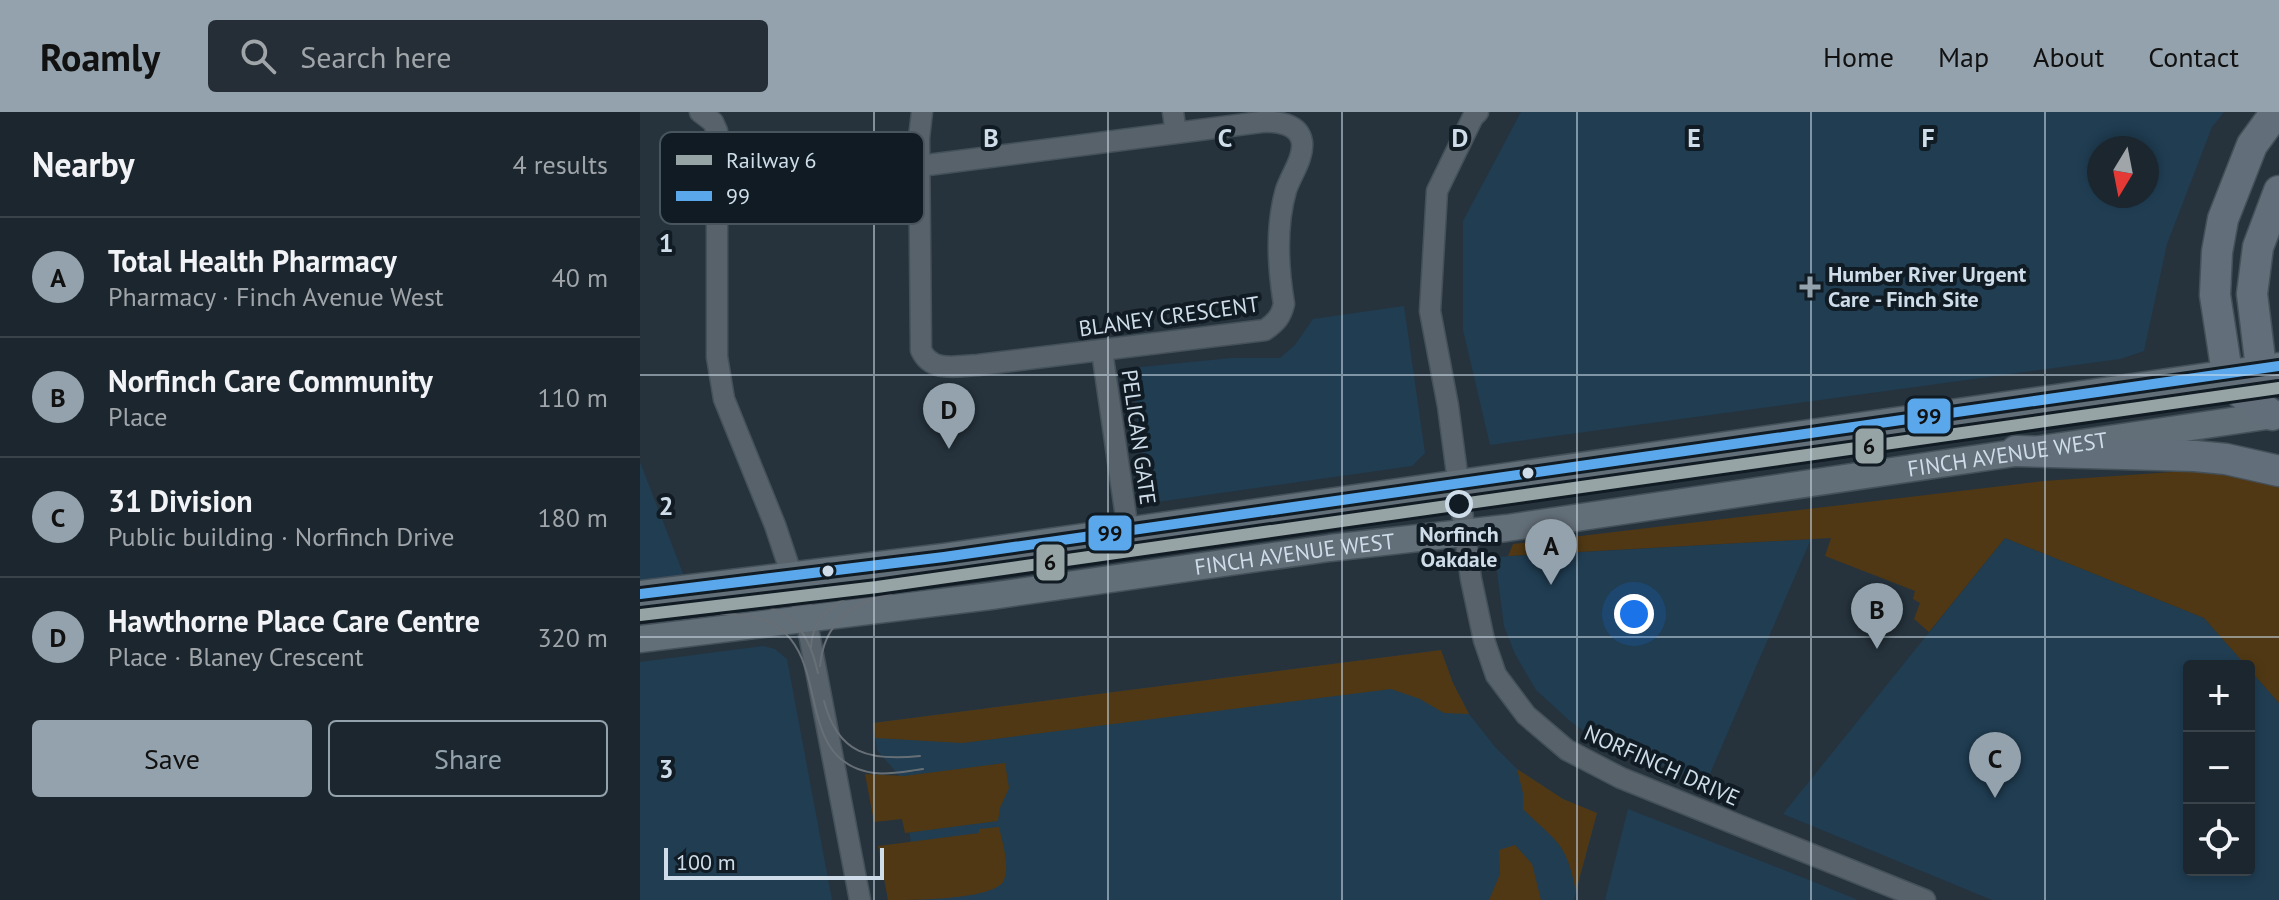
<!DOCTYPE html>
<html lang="en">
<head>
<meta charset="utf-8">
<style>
	body { margin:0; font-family:"PT Sans",sans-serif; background:#252e36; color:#f1f3f6 }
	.controls { position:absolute; right:24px; bottom:24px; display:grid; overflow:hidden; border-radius:8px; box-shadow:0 4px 12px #0003 }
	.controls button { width:72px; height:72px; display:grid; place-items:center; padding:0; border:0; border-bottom:2px solid #3a434a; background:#1c262e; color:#f1f3f6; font:40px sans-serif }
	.compass { position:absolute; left:1447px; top:24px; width:72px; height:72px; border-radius:50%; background:#1c262e; box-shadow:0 4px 12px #0003; rotate:190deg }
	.scale { position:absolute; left:24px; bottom:20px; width:220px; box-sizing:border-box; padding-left:8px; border:4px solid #cedde9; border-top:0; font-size:22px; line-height:28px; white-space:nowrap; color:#cedde9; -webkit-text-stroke:6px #101b23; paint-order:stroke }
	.you { position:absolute; left:994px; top:502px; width:28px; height:28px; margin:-20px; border:6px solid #fff; border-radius:50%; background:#1a73e8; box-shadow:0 0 0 12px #1a73e833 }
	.badge { display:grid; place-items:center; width:52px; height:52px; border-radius:50%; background:#93a2ad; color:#111; font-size:26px; font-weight:700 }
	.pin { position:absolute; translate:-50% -66px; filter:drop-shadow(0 2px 4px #0008) }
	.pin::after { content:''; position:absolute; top:42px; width:28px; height:24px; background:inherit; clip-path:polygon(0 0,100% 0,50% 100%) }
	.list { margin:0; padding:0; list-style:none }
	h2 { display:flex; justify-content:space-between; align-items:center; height:104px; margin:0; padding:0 32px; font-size:34px }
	h2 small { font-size:26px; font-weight:400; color:#a0a5aa }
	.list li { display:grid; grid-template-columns:52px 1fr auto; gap:24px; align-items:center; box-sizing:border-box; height:120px; padding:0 32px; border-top:2px solid #3a434a }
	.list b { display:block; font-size:30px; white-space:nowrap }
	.list p { margin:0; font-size:26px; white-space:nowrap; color:#a0a5aa }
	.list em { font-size:26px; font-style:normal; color:#a0a5aa }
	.actions { display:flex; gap:16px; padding:24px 32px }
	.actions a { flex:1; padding:18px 0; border:2px solid #93a2ad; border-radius:8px; text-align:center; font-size:28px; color:#93a2ad }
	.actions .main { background:#93a2ad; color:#111 }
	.icon { flex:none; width:44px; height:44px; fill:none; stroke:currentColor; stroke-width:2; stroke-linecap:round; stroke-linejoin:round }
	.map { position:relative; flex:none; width:1639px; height:788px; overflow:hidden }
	header { display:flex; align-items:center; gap:48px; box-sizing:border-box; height:112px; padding:0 40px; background:#93a2ad; color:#111 }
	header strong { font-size:38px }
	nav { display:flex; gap:44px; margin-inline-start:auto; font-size:28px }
	.search { width:560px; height:72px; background:#252e36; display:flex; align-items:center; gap:20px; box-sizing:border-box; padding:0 28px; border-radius:8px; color:#a0a5aa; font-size:30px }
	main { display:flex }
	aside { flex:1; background:#1c262e }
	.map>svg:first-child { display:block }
</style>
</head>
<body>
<header>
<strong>Roamly</strong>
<div class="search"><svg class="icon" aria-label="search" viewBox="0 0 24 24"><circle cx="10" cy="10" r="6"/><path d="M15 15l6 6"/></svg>Search here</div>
<nav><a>Home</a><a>Map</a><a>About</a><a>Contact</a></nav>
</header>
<main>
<aside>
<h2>Nearby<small>4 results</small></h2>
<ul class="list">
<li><span class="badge">A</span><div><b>Total Health Pharmacy</b><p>Pharmacy · Finch Avenue West</p></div><em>40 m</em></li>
<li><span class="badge">B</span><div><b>Norfinch Care Community</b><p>Place</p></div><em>110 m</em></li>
<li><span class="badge">C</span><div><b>31 Division</b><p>Public building · Norfinch Drive</p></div><em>180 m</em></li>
<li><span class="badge">D</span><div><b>Hawthorne Place Care Centre</b><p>Place · Blaney Crescent</p></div><em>320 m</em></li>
</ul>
<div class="actions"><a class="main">Save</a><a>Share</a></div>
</aside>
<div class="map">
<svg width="1639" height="788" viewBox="0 0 1639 788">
	<rect width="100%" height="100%" fill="#26333d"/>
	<!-- built -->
	<path fill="#203d52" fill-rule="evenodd" d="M 881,0 L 1584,0 L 1572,15 L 1527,132 L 1504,239 L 1480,247 L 850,333 L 823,218 L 823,109 ZM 1459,36 L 1507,36 L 1507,84 L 1459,84 Z
		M 764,194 L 785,341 L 772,354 L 517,390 L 506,387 L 491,256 L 591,246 L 640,246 L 655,233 L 673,207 Z
		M 0,350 L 44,464 L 0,470 Z
		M 1365,426 L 1564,506 L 1607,554 L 1549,554 L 1549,758 L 1609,758 L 1609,557 L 1639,591 L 1639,788 L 1352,788 L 1143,702 Z
		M 1171,427 L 1066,671 L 976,635 L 951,624 L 930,609 L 896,578 L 875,542 L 864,514 L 855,445 Z
		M 123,534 L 135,537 L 147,547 L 192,788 L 0,788 L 0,550 Z
		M 801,538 L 813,571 L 829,602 L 856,636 L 877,657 L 923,687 L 957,701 L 934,788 L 278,788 L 263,668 L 237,638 L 233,611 Z
		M 988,697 L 1164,766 L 1218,788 L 965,788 Z"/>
	<!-- green -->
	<path fill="#503814" d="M 1588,358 L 1639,371 L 1639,591 L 1564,506 L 1365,426 L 1289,520 L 1274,507 L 1280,491 L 1273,487 L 1275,479 L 1185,444 L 1191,426 L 868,444 L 873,432 L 1404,369 L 1546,359 L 1579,362 Z
		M 801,538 L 813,571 L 829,602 L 804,601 L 780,587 L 751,577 L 322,631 L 235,626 L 233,611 Z
		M 365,651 L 369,676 L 360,696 L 358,709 L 265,721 L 262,707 L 234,710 L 225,662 L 264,664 Z
		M 877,657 L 923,687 L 957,701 L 936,779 C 926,729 917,731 883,697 L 883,681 Z
		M 359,715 C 362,729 371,756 363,770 C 350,788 272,788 248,788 L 238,734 L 339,721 L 339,717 Z
		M 875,733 L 892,752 L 901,788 L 849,788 L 860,762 L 859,738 Z"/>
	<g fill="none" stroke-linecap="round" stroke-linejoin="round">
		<!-- minor casing -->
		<g stroke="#45515a" stroke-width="23">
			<path id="minor" d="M 60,0 L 73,10 L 77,19 L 77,245 L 84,287 L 135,413 L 166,506 L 220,788
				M 533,0 L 536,21
				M 838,0 L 833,5 L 797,79 L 790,199 L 808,294 L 831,467 L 844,528 L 856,563 L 886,603 L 927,638 L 981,666 L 1285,788
				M 280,54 L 621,10 C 636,9 659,11 662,30 C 664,46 651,63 646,78 C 636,113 638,156 644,192 C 641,205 636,210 625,218 L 338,253 C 317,254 291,261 281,238 L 279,26 L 282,0
				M 462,239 L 488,419"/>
		</g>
		<!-- major casing -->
		<g stroke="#45515a" stroke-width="29">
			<g id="major">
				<path d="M 0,482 L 304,445 L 1639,254"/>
				<path id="s1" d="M 0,527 L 351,484 L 690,436 L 867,416 L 1639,302"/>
			</g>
		</g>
		<!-- highway casing -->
		<g stroke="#45515a" stroke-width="33">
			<path id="highway" d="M 1621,256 L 1612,182 L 1618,135 L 1639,79
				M 1632,303 L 1601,281 L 1587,261 L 1575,183 L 1577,140 L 1583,107 L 1612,33 L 1636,0
				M 1376,339 L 1555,344 L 1586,347 L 1639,359"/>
		</g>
		<!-- minor -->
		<use href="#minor" stroke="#57626a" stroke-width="20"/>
		<!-- major -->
		<use href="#major" stroke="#626e78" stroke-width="26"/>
		<!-- highway -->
		<use href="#highway" stroke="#626f7a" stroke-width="30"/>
		<!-- tram -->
		<path stroke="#676f76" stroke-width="2" d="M 93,492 C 145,490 167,512 178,561
			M 81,502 C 215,499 135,647 234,661 C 250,663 267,659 283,657
			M 171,536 C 172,499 206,483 237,475
			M 180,554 C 184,511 211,491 251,482
			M 184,589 C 198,643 230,649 280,644"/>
		<!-- bus-1 casing -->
		<g stroke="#101b23" stroke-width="16">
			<path id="bus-1" d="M 0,482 L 304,445 L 1639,254"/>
		</g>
		<!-- bus-1 -->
		<use href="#bus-1" stroke="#5aa8eb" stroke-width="10"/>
		<!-- rail-1 casing -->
		<g stroke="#101b23" stroke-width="18">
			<path id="rail-1" d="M 0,503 L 237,475 L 1639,276"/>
		</g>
		<!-- rail-1 -->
		<use href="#rail-1" stroke="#96a4a5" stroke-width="12"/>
	</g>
	<!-- grid -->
	<path fill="none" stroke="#cedde9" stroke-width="2" stroke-opacity="0.55" d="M 234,0 L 234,788M 468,0 L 468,788M 702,0 L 702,788M 937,0 L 937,788M 1171,0 L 1171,788M 1405,0 L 1405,788M 0,263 L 1639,263M 0,525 L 1639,525"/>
	<!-- markers -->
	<path fill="#93a2ad" stroke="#101b23" stroke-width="3" d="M1166 163h8v8h8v8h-8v8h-8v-8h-8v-8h8z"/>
	<g fill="#cedde9" stroke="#101b23" stroke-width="3">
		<circle cx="888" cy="361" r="7"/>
		<circle cx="188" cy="459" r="7"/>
	</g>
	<circle fill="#101b23" stroke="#cedde9" stroke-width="4" cx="819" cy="392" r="12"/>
	<g text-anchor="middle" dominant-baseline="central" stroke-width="8" stroke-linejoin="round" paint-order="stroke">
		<!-- poi labels -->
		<g font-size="22" font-weight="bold" fill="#cedde9" stroke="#101b23" text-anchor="start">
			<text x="1188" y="162">Humber River Urgent<tspan x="1188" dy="25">Care - Finch Site</tspan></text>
		</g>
		<!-- street labels -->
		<g font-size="22" fill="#cedde9" stroke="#101b23">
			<text transform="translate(529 204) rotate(-8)">BLANEY CRESCENT</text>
			<text transform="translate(499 325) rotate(82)">PELICAN GATE</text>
			<text stroke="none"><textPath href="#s1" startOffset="1380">FINCH AVENUE WEST</textPath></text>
			<text stroke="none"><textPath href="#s1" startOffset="660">FINCH AVENUE WEST</textPath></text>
			<text transform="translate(1022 653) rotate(24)">NORFINCH DRIVE</text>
		</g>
		<!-- stop labels -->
		<g font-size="22" font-weight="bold" fill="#cedde9" stroke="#101b23">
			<text x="819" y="422">Norfinch<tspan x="819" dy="25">Oakdale</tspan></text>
		</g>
	</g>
	<!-- legend -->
	<rect x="20" y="20" width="264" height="92" rx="12" fill="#101b23" stroke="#49555e" stroke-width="2"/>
	<rect x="36" y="43" width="36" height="10" fill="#96a4a5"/>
	<rect x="36" y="79" width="36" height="10" fill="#5aa8eb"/>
	<g font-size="22" fill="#cedde9">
		<text x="86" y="56">Railway 6</text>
		<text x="86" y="92">99</text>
	</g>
	<g font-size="26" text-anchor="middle" font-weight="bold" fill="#cedde9" stroke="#101b23" stroke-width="8" stroke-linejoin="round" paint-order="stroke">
		<text x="351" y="35">B</text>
		<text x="585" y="35">C</text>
		<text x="820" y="35">D</text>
		<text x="1054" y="35">E</text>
		<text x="1288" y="35">F</text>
		<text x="26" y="140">1</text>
		<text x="26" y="403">2</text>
		<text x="26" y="666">3</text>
	</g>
	<g stroke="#101b23" stroke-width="3">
		<rect x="1266" y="285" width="46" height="38" rx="8" fill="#5aa8eb"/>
		<rect x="1214" y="315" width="31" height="38" rx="8" fill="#96a4a5"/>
		<rect x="447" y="402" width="46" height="38" rx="8" fill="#5aa8eb"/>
		<rect x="395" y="431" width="31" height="39" rx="8" fill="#96a4a5"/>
	</g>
	<g font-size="22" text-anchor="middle" font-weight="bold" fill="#111">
		<text x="1289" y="312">99</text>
		<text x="1229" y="342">6</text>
		<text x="470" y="429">99</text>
		<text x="410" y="458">6</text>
	</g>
</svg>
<div class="controls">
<button>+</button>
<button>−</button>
<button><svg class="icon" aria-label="locate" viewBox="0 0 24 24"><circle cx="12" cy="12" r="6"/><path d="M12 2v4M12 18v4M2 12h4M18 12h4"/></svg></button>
</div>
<svg class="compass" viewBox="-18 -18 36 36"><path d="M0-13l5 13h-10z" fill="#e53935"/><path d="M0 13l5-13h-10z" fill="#a0a5aa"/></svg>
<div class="scale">100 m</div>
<div class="you"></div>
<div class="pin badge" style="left:911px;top:473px">A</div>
<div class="pin badge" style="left:1237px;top:537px">B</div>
<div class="pin badge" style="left:1355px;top:686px">C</div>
<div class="pin badge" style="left:309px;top:337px">D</div>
</div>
</main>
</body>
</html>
